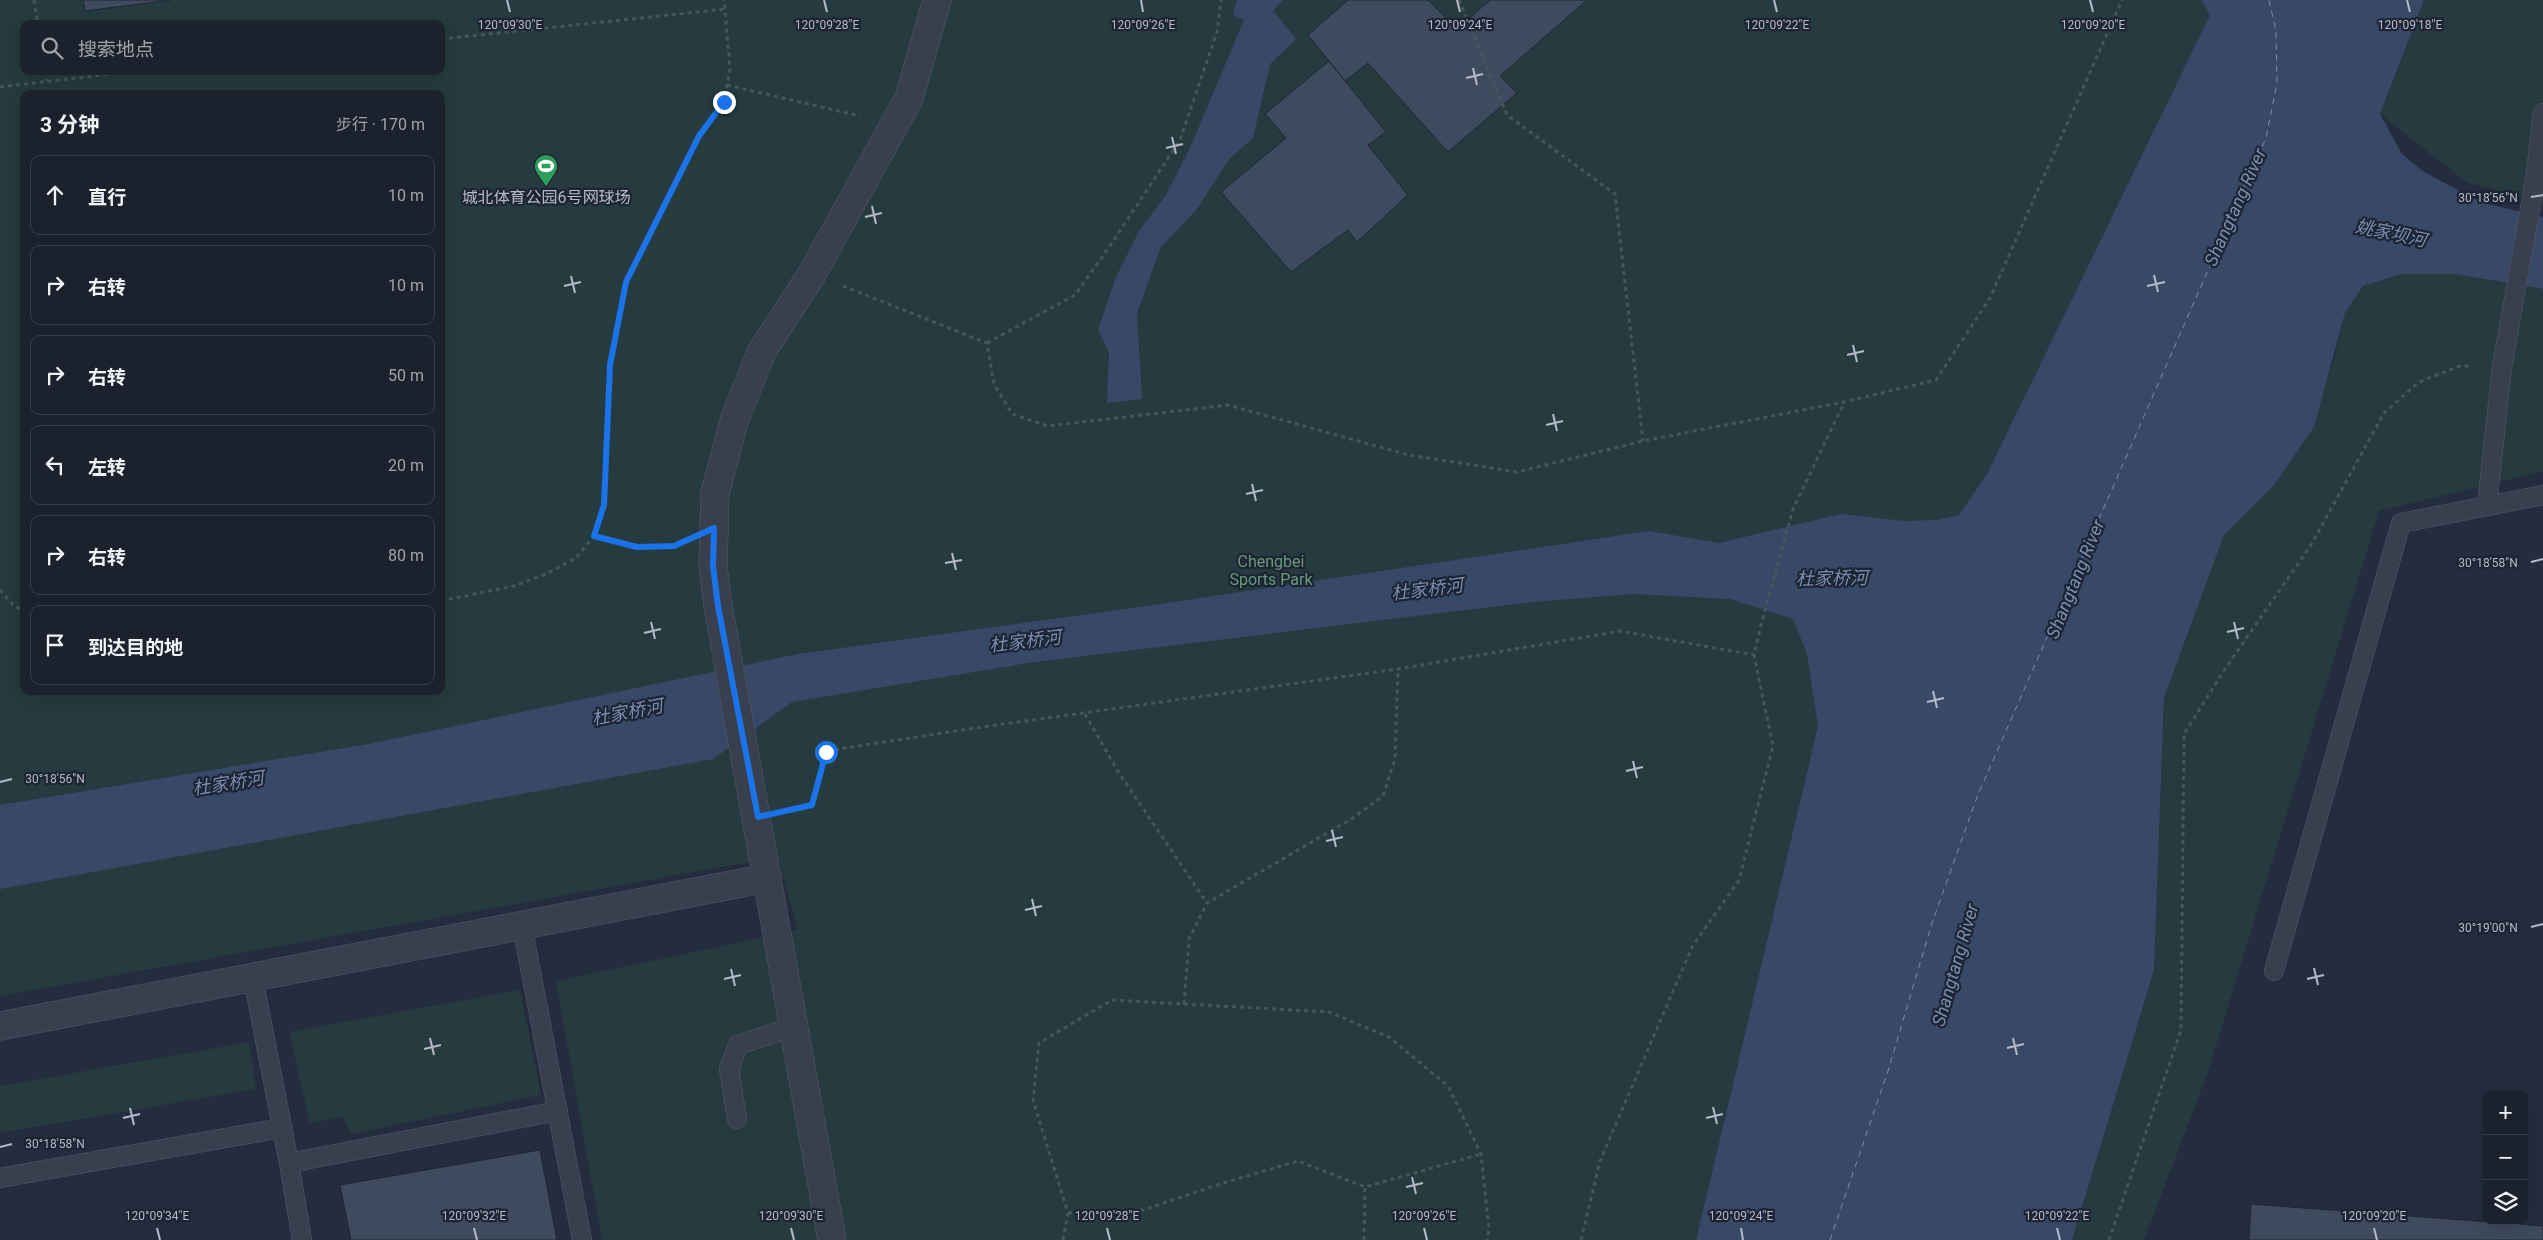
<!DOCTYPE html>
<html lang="zh">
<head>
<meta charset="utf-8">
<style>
	body { margin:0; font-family:Roboto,"Noto Sans SC",sans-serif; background:#242a36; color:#f1f3f6 }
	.controls { position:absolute; right:15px; bottom:15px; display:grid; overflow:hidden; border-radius:10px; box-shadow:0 5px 20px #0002 }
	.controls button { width:45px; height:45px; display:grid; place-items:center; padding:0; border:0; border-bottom:1px solid #393f4a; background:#1b222e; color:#f1f3f6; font:25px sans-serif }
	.stop { position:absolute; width:15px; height:15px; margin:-11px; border:4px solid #1a73e8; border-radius:50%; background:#fff }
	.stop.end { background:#1a73e8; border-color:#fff; box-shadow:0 1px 5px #0008 }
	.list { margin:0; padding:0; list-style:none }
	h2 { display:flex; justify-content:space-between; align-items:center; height:65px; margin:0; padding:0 20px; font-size:21px }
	h2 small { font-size:16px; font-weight:400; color:#a0a4aa }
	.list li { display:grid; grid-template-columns:32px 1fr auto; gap:15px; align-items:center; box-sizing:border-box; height:80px; margin:0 10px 10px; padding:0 10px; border:1px solid #393f4a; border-radius:10px }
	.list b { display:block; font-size:19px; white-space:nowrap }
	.list em { font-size:16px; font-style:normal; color:#a0a4aa }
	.icon { flex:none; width:28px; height:28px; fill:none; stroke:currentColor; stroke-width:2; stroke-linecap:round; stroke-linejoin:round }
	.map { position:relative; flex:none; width:2543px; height:1240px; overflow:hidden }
	.search { position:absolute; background:#1b222e; box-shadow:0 5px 20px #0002; left:20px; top:20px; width:425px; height:55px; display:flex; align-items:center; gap:12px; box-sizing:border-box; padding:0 18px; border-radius:10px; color:#a0a4aa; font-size:19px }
	.panel { position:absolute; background:#1b222e; box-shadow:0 5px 20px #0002; left:20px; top:90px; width:425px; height:605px; border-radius:10px }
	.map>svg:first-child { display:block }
</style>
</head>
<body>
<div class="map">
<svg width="2543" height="1240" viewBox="0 0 2543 1240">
	<rect width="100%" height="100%" fill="#242d3e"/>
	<!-- green -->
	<path fill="#263b3f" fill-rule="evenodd" d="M 0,0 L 2201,0 L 2210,15 L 1987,474 L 1818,726 L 1696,1240 L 602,1240 L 556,981 L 798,930 L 778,857 L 0,996 ZM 24,24 L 441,24 L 441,71 L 24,71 ZM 24,94 L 441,94 L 441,691 L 24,691 Z
		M 2424,0 L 2543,0 L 2543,204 L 2466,182 L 2380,114 Z
		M 2401,274 L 2455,274 L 2543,289 L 2543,471 L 2379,511 L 2208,1072 L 2144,1240 L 2072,1240 L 2154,970 L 2164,698 L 2224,535 L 2274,485 L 2333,364 L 2345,313 L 2363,286 Z
		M 520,990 L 541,1095 L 351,1134 L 343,1117 L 310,1123 L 289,1032 Z
		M 249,1042 L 256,1089 L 0,1133 L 0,1086 Z"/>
	<!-- water -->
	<path fill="#384968" d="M 1237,0 L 1283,0 L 1273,11 L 1296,39 L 1270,64 L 1253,138 L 1229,159 L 1197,209 L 1161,247 L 1137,313 L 1142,399 L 1107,403 L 1109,353 L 1098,330 L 1116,277 L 1139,231 L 1166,195 L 1190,148 L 1244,20 L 1233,15 Z
		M 2201,0 L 2424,0 L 2380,114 L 2402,154 L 2424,172 L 2483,203 L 2543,217 L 2543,289 L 2455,274 L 2401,274 L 2363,286 L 2345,313 L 2314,427 L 2274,485 L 2224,535 L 2164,698 L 2154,970 L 2072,1240 L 1696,1240 L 1818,726 L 1807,654 L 1793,619 L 1730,599 L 1633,594 L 1533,602 L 1034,662 L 792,702 L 713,759 L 0,889 L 0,805 L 369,744 L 798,654 L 1147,606 L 1649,531 L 1719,543 L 1841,514 L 1904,521 L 1937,520 L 1959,515 L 1987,474 L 2210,15 Z"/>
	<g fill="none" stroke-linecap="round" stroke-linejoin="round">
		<!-- ferry -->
		<path stroke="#7b8eb2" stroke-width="1" stroke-dasharray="6 5" stroke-linecap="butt" d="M 1830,1240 L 1888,1071 L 1932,923 L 1977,797 L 2266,138 L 2277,83 L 2276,31 L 2269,0"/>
	</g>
	<!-- building -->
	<path fill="#3f4a5e" stroke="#1f2635" d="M 83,0 L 171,0 L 85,11 Z
		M 1348,0 L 1428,0 L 1457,29 L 1490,0 L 1587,0 L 1500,76 L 1517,93 L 1448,152 L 1368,63 L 1345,81 L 1308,35 Z
		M 1329,61 L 1386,132 L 1368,145 L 1408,195 L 1357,242 L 1348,230 L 1291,272 L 1221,192 L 1286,138 L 1265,114 Z
		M 540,1150 L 557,1240 L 351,1240 L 340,1185 Z
		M 2251,1204 L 2543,1226 L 2543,1240 L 2249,1240 Z"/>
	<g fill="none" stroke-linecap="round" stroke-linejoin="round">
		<!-- service casing -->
		<g stroke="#565d6c" stroke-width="20">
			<path id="service" d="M 2487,505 L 2502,367 L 2535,181 L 2543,113
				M 522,925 L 582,1240
				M 2274,971 L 2401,523 L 2543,495
				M 253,978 L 289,1163 L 558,1111
				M 737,1119 L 729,1069 L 738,1045 L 795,1026
				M 289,1163 L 302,1240
				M 0,1178 L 282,1128"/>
		</g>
		<!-- minor casing -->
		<g stroke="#565d6c" stroke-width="29">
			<path id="minor" d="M 0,1026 L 768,878
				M 832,1240 L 718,606 L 713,566 L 715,493 L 735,418 L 762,351 L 812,274 L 909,98 L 937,0"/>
		</g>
		<!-- path -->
		<path stroke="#44585c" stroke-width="3" stroke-dasharray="4 4" stroke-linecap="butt" d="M 34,0 L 38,24
			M 1459,0 L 1507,115 L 1615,194 L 1643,441
			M 441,39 L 726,9
			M 46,71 L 47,81
			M 727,85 L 860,116
			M 0,87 L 136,71
			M 843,286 L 987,343 L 994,384 L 1012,414 L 1048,426 L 1228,405 L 1409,455 L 1517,472 L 1643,441 L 1844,402 L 1936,380 L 1990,298 L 2122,0
			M 987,343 L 1075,295 L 1112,243 L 1180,140 L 1217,32 L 1221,0
			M 594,536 L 637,547 L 674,546 L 680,544
			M 0,590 L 13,605 L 24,611
			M 441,601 L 514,586 L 546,574 L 576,558 L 594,536 L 603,505 L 609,365 L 625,281 L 699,136 L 724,102 L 730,69 L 724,0
			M 1085,714 L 1117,770 L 1207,903
			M 789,810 L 812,805 L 826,751 L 975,728 L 1398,669 L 1620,631 L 1754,655
			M 1184,1004 L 1189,939 L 1207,903 L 1353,818 L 1383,796 L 1395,759 L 1398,669
			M 1068,1213 L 1143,1210 L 1217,1185 L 1298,1161 L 1365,1187 L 1481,1154
			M 1063,1240 L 1068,1213 L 1033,1100 L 1039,1043 L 1112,1000 L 1329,1012 L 1389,1037 L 1448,1086 L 1481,1154 L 1489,1229 L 1487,1240
			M 1364,1240 L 1365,1187
			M 1581,1240 L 1600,1161 L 1692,947 L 1739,880 L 1773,746 L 1754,655 L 1762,621 L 1793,509 L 1844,403
			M 2109,1240 L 2181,1030 L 2184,734 L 2225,669 L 2311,545 L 2384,413 L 2419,382 L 2460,366 L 2472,366"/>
		<!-- service -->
		<use href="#service" stroke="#383f4e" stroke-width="19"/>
		<!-- minor -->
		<use href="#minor" stroke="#383f4e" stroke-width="28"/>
	</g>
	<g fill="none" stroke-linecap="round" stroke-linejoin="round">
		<!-- route -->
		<path stroke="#1a73e8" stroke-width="6" d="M 724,102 L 699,136 L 626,282 L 610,365 L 604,505 L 594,536 L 637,547 L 674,546 L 714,528 L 713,566 L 718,606 L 758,817 L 812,805 L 826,752"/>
	</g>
	<!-- ticks -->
	<path fill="none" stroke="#b4bac9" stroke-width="2" d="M 507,0 L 510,12M 824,0 L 827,12M 1141,0 L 1143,12M 1457,0 L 1460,12M 1774,0 L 1777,12M 2090,0 L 2093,12M 2407,0 L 2410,12M 1473,68 L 1477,85M 1466,78 L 1483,74M 1172,137 L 1176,154M 1166,148 L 1183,144M 2531,197 L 2543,195M 872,206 L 876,224M 865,217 L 882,213M 2154,275 L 2158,292M 571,276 L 575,293M 564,286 L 581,282M 2147,286 L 2165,282M 1853,345 L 1857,362M 1847,355 L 1864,351M 1553,414 L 1557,431M 1546,425 L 1563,421M 1252,484 L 1256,501M 1246,494 L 1263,490M 952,553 L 956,570M 2531,562 L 2543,559M 945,563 L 962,560M 651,622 L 655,639M 2234,622 L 2238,639M 2227,632 L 2244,628M 644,633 L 661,629M 1933,691 L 1937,708M 1927,702 L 1944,698M 1633,761 L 1637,778M 1626,771 L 1643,767M 0,782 L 12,779M 1332,830 L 1336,847M 1326,841 L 1343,837M 1032,899 L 1036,916M 1025,910 L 1042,906M 2531,927 L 2543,924M 2314,968 L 2318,985M 731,969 L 735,986M 724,979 L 741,975M 2307,979 L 2324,975M 430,1038 L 434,1055M 2013,1038 L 2017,1055M 2007,1048 L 2024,1044M 424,1049 L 441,1045M 1713,1107 L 1717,1124M 130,1108 L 134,1125M 123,1118 L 140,1114M 1706,1118 L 1723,1114M 0,1147 L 12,1144M 1412,1177 L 1416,1194M 1406,1187 L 1423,1183M 157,1228 L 160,1240M 474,1228 L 477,1240M 791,1228 L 794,1240M 1107,1228 L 1110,1240M 1424,1228 L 1427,1240M 1741,1228 L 1743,1240M 2057,1228 L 2060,1240M 2374,1228 L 2377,1240"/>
	<!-- icons -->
	<defs>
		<g id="stadium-pin" transform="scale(1.25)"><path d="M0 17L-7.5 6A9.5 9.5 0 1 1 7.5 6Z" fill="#2e9e5b" stroke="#1d2433"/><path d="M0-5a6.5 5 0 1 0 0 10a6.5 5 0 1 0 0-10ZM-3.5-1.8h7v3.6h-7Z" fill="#fff"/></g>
	</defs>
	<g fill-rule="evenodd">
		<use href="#stadium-pin" x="546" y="166"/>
	</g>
	<g text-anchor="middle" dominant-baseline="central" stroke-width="4.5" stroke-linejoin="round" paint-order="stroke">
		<!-- poi labels -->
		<g font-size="16" fill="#b4bac9" stroke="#1d2433">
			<text x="546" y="197">城北体育公园6号网球场</text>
		</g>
		<!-- park labels -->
		<g font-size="16" fill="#6a9b79" stroke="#1d2433">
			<text x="1271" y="561">Chengbei<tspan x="1271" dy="18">Sports Park</tspan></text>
		</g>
		<!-- water labels -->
		<g font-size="18" font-style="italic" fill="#7b8eb2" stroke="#1d2433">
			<text transform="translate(2235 207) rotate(-66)">Shangtang River</text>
			<text transform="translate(2391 233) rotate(12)">姚家坝河</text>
			<text transform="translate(1832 578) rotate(-1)">杜家桥河</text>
			<text transform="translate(2075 579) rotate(-68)">Shangtang River</text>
			<text transform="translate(1427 589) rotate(-7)">杜家桥河</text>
			<text transform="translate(1025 641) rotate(-7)">杜家桥河</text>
			<text transform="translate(627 712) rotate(-11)">杜家桥河</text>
			<text transform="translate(228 783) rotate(-9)">杜家桥河</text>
			<text transform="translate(1955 965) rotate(-74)">Shangtang River</text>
		</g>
	</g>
	<g font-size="12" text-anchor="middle" fill="#b4bac9" stroke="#1d2433" stroke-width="4.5" stroke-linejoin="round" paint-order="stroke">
		<text x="510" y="29">120°09'30"E</text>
		<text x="827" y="29">120°09'28"E</text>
		<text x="1143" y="29">120°09'26"E</text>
		<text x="1460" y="29">120°09'24"E</text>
		<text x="1777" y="29">120°09'22"E</text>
		<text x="2093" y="29">120°09'20"E</text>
		<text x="2410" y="29">120°09'18"E</text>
		<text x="2488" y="202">30°18'56"N</text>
		<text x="2488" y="567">30°18'58"N</text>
		<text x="55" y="783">30°18'56"N</text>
		<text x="2488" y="932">30°19'00"N</text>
		<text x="55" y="1148">30°18'58"N</text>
		<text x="157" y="1220">120°09'34"E</text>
		<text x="474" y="1220">120°09'32"E</text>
		<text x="791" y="1220">120°09'30"E</text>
		<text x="1107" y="1220">120°09'28"E</text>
		<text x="1424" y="1220">120°09'26"E</text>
		<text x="1741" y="1220">120°09'24"E</text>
		<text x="2057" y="1220">120°09'22"E</text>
		<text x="2374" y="1220">120°09'20"E</text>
	</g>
</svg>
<div class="controls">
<button>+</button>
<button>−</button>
<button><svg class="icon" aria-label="layers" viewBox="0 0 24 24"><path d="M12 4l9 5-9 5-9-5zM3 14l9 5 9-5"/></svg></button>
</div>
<div class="stop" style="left:826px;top:752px"></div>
<div class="stop end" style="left:724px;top:102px"></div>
<div class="search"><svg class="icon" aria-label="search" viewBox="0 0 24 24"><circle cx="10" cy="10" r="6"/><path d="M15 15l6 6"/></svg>搜索地点</div>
<section class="panel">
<h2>3 分钟<small>步行 · 170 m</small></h2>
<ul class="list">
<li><svg class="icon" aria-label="ahead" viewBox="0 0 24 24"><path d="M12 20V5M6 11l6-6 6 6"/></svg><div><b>直行</b></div><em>10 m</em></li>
<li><svg class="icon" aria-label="right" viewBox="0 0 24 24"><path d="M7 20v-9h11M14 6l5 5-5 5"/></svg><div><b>右转</b></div><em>10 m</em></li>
<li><svg class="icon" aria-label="right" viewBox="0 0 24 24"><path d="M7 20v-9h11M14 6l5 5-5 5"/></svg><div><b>右转</b></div><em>50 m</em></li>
<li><svg class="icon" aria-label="left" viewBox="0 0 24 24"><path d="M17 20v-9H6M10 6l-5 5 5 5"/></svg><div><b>左转</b></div><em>20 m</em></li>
<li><svg class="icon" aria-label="right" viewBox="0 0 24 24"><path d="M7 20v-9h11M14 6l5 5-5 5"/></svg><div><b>右转</b></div><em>80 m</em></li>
<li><svg class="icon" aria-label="arrive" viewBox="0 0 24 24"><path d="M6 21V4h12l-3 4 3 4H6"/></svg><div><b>到达目的地</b></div></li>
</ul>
</section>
</div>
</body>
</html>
